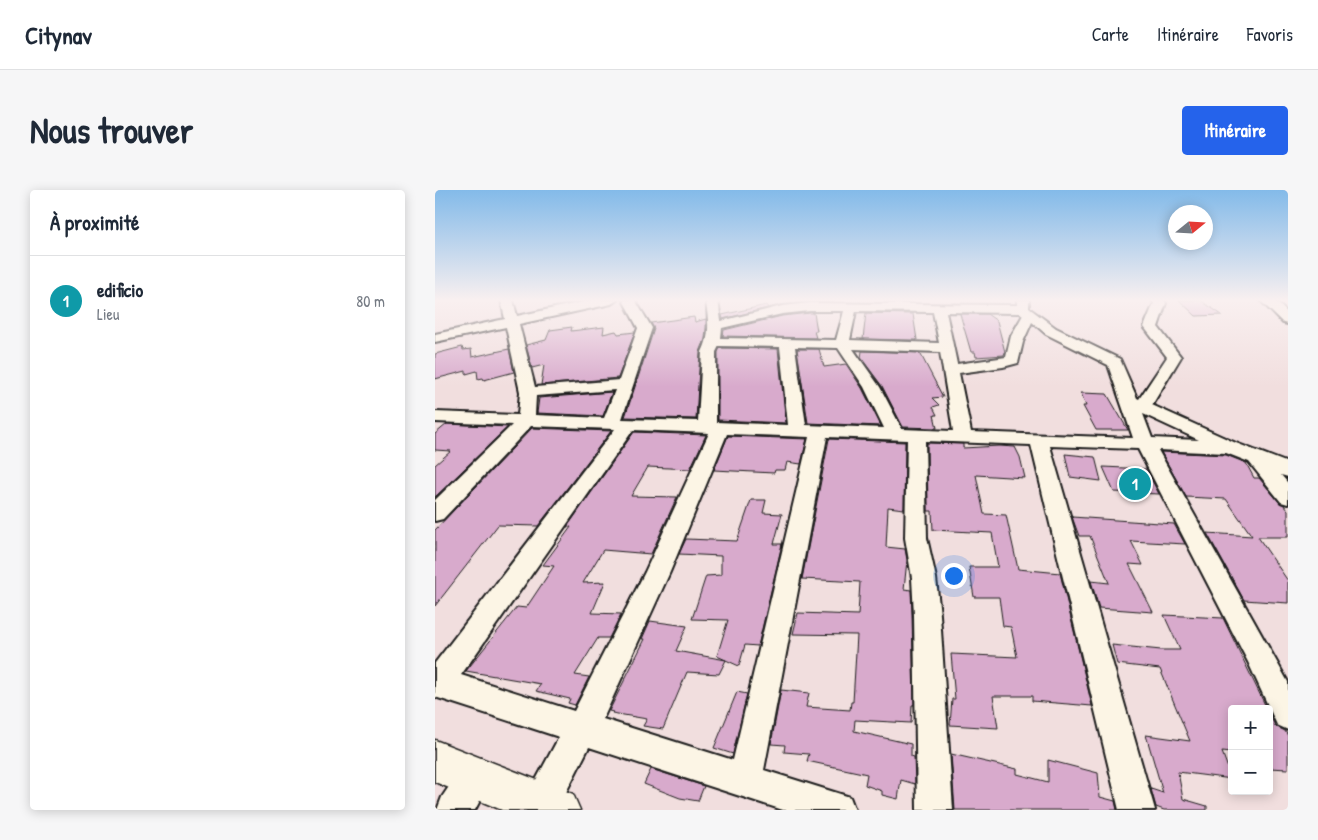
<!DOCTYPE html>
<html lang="fr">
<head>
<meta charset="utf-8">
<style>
	body { margin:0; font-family:"Patrick Hand",sans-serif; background:#f6f6f7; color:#1f2937 }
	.controls { position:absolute; right:15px; bottom:15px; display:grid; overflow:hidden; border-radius:5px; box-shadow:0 2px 12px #0003 }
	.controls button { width:45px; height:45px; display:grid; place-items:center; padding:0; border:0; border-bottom:1px solid #e0e1e3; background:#fff; color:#1f2937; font:25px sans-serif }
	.compass { position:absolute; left:733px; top:15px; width:45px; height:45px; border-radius:50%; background:#fff; box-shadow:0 2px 12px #0003; rotate:72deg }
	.you { position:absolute; left:518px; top:385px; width:18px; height:18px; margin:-12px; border:4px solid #fff; border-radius:50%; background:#1a73e8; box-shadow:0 0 0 8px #1a73e833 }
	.badge { display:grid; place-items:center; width:32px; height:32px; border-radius:50%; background:#2563eb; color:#fff; font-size:16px; font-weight:700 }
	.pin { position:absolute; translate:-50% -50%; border:2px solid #fff; box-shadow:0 1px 5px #0006 }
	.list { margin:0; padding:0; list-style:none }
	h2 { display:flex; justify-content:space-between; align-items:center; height:65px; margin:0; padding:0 20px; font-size:21px }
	h2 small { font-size:16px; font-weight:400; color:#747a83 }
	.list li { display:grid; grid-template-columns:32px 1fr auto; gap:15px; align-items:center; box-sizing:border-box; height:90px; padding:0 20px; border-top:1px solid #e0e1e3 }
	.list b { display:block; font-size:19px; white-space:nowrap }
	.list p { margin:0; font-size:16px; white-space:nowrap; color:#747a83 }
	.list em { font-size:16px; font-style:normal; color:#747a83 }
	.map { position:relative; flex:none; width:853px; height:620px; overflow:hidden; border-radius:5px }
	header { display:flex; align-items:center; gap:30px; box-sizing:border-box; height:70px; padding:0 25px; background:#fff; border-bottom:1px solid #e0e1e3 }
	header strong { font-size:24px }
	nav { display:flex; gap:28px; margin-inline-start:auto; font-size:18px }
	.intro { display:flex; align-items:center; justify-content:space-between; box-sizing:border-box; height:120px; padding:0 30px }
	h1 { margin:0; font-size:35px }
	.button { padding:12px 22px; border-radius:5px; background:#2563eb; color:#fff; font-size:18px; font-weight:700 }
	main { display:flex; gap:30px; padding:0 30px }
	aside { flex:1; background:#fff; border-radius:5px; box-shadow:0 2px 12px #0003 }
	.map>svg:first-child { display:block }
</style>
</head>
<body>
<header>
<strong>Citynav</strong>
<nav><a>Carte</a><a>Itinéraire</a><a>Favoris</a></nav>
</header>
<div class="intro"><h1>Nous trouver</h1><a class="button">Itinéraire</a></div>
<main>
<aside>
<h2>À proximité<small></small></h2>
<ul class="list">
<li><span class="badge" style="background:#0f9aa8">1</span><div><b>edificio</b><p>Lieu</p></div><em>80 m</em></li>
</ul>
</aside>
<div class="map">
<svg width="853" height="620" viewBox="0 0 853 620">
	<rect width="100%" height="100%" fill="#f1dede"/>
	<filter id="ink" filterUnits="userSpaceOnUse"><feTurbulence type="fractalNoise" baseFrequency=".02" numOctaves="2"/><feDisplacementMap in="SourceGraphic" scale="10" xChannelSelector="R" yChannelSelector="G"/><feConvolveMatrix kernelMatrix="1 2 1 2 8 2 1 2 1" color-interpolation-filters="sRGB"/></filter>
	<g filter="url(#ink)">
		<!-- building -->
		<path fill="#d8aacc" stroke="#1c1c1c" d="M 744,110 L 765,110 L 787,125 L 761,126 Z
			M 331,115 L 333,118 L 288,129 L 287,125 Z
			M 375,123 L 379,123 L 382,141 L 379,141 L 381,148 L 288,146 L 289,140 L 347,126 Z
			M 431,123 L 478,124 L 482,150 L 428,149 Z
			M 525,124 L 552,124 L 562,131 L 570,162 L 569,165 L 541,167 L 540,162 L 536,162 Z
			M 259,127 L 260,132 L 271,129 L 271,137 L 270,149 L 265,162 L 261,229 L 190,227 L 219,139 L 216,133 Z
			M 137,137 L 136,141 L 169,137 L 168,144 L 181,141 L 183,144 L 200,142 L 183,188 L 106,195 L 109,175 L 97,178 L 91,155 L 111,150 L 115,140 Z
			M 27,157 L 28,160 L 36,159 L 37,167 L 74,159 L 79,182 L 49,190 L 48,188 L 43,189 L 42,181 L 31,184 L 31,181 L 0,189 L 0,164 Z
			M 285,158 L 343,159 L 351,233 L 283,230 L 283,162 Z
			M 362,159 L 384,159 L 389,177 L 411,174 L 427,198 L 446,236 L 373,233 Z
			M 427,161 L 485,163 L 508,207 L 497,208 L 504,215 L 498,217 L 502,225 L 499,225 L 502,238 L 468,237 L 447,196 L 426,168 Z
			M 177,202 L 168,226 L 102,223 L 104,208 Z
			M 646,203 L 672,204 L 693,240 L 661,240 L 648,216 L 651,216 Z
			M 12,234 L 73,237 L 0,307 L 0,275 L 16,261 L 0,260 L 0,244 Z
			M 97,238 L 176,241 L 103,336 L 63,335 L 0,416 L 0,340 Z
			M 199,242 L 271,245 L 255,279 L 213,277 L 196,306 L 242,307 L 216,364 L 168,360 L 148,393 L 170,392 L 157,423 L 186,424 L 174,448 L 163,448 L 140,485 L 154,487 L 140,515 L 133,513 L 135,509 L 101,501 L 106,494 L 31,481 L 82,417 L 91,418 L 119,376 L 108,375 L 136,337 L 132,337 Z
			M 293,246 L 372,249 L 366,274 L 352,272 L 350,280 L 340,280 L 339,283 L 279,280 Z
			M 394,249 L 470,252 L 469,319 L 453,317 L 451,357 L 470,359 L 472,370 L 469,399 L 476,400 L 477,425 L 479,515 L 477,515 L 476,533 L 420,530 L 419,541 L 476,554 L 476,566 L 479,567 L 480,594 L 466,590 L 463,609 L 447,605 L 447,601 L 430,595 L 432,584 L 372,571 L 374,564 L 349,562 L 350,555 L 336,554 L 346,500 L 374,503 L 371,517 L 415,520 L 416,512 L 418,512 L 422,445 L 358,444 L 363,423 L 423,425 L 425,392 L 367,389 Z
			M 492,253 L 528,254 L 528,258 L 564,256 L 580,257 L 585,267 L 590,288 L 541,285 L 549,324 L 571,325 L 583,379 L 625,383 L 657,516 L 597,511 L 597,506 L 558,506 L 563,538 L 515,535 L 517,509 L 520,509 L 516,464 L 582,467 L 576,437 L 568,436 L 564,407 L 539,407 L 534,377 L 563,377 L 557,343 L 498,340 L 497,321 L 493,321 Z
			M 726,262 L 791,265 L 811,273 L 819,288 L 824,288 L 845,313 L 849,315 L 853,320 L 853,347 L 823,347 L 853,391 L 853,413 L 809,410 L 772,343 L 817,346 L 791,309 L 751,307 Z
			M 630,264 L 660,267 L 666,291 L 635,287 Z
			M 668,277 L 711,279 L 724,304 L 679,302 Z
			M 316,310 L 331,310 L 328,323 L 347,324 L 339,354 L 347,354 L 323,456 L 310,455 L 304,476 L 282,466 L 293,430 L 257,429 L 271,386 L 286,385 L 286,366 L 244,364 L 251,349 L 302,351 Z
			M 637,327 L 739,334 L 750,354 L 696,351 L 708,375 L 694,374 L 718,422 L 664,418 L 656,391 L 674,393 L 655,346 L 644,346 Z
			M 729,425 L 788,428 L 832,519 L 797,519 L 797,563 L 787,562 L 797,589 L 743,582 L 748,609 L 772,616 L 772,620 L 729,620 L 721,617 L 716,599 L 728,603 L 711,545 L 755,551 L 725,479 L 682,474 L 677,455 L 726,460 L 745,460 Z
			M 215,431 L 252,436 L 241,461 L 291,470 L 284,484 L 252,482 L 228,539 L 208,536 L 212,529 L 177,523 L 178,522 L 174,521 L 210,449 L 207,449 Z
			M 302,502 L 312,504 L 298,564 L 279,558 Z
			M 834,523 L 840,536 L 850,541 L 853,546 L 853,579 L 834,578 Z
			M 516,564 L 582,579 L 582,584 L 613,592 L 613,570 L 663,583 L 665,607 L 680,611 L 682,620 L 520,620 Z
			M 216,579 L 269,596 L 263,611 L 245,608 L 209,594 Z"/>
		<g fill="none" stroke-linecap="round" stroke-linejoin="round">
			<!-- street casing -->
			<g stroke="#1c1c1c" stroke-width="4">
				<path id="street" d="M 66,110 L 78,110 L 82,126 L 157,110 L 182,110 L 176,114 L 84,134 L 100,197 L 184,190 L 203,138 L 188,110 L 200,110 L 217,138 L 187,229 L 263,231 L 267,162 C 276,145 273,129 271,110 L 283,110 L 286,131 L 347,116 L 375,113 L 582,115 L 582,110 L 594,110 L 594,118 L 621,138 L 685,169 L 702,208 L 704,209 L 732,167 L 709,137 L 719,113 L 717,110 L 729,110 L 731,113 L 723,137 L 746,167 L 717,215 L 801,253 L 853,273 L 853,287 L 846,285 L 853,293 L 853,314 L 846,312 L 814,272 L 791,263 L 723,260 L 853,492 L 853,540 L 842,535 L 813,472 L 703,259 L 615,256 L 720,620 L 684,620 L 596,255 L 490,251 L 492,348 L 501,388 L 505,425 L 518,620 L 482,620 L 479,425 L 477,388 L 470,348 L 472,250 L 392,247 L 329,580 L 415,607 L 420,620 L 348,620 L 154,557 L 122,620 L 91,620 L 88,614 L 124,547 L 0,507 L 0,473 L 180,239 L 96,236 L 8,329 L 0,331 L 0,310 L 77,235 L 0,232 L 0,222 L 83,225 L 85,202 L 71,137 L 0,152 L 0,144 L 70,129 ZM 375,121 L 409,121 L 401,150 L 286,148 L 287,138 L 347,124 ZM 421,121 L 498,122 L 504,153 L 415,150 ZM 511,122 L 585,123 L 588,125 L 576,146 L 571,167 L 522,174 ZM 597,132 L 611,144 L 673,175 L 698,248 L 536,242 L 524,183 L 568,177 L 583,173 L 588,152 ZM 284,156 L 345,157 L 353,235 L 281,232 L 281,162 ZM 360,157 L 403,158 L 429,197 L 449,238 L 371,235 ZM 418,159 L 505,162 L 518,241 L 467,239 L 445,197 ZM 180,200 L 169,228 L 100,225 L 101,206 ZM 708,224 L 764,250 L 717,248 ZM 198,240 L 274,243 L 210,382 L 139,521 L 26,485 ZM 292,244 L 374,247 L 298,570 L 168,529 L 235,382 Z
					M 825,110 L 839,110 L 853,123 L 853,134 L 848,133 Z
					M 41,569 L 53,574 L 58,586 L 40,620 L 2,620 L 7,607 L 29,574 Z"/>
			</g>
			<!-- secondary casing -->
			<g stroke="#1c1c1c" stroke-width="3">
				<path id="secondary" d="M 0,550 L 138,604 L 145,620 L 67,620 L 0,592 Z"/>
			</g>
			<!-- street -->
			<use href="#street" fill="#fcf5e5" fill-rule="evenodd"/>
			<!-- secondary -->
			<use href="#secondary" fill="#fcf5e5" fill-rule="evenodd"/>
		</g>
	</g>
	<!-- sky -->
	<linearGradient id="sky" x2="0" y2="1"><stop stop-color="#83bae9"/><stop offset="0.56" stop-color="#f9f0f0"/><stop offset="1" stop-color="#f9f0f0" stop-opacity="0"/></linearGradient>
	<rect width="853" height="197" fill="url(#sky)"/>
</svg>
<div class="controls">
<button>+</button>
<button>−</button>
</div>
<svg class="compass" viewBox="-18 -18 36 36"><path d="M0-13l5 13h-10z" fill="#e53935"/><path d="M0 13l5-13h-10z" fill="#747a83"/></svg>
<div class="you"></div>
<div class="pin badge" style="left:700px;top:294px;background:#0f9aa8">1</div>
</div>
</main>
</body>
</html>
